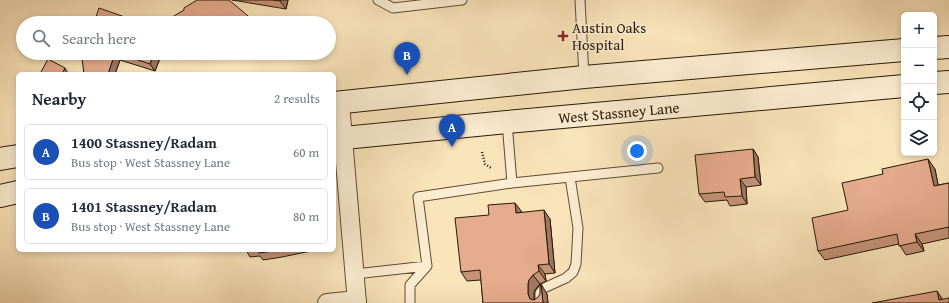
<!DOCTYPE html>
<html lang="en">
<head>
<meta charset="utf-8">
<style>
	body { margin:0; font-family:"Gentium Book Plus",serif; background:#f6f6f7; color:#1f2937 }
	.controls { position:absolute; right:12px; top:12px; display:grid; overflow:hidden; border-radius:6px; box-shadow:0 2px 6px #0003 }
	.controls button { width:36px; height:36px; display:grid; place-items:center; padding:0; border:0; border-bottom:1px solid #e0e1e3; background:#fff; color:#1f2937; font:20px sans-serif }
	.you { position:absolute; left:637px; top:151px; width:14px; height:14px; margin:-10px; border:3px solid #fff; border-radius:50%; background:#1a73e8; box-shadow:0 0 0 6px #1a73e833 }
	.badge { display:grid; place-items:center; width:26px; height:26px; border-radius:50%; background:#8f2418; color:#fff; font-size:13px; font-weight:700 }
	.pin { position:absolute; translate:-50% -33px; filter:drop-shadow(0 1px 2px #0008) }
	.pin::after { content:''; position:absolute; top:21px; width:14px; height:12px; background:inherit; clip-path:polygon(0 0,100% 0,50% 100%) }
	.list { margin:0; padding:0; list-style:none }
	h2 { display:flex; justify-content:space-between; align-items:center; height:52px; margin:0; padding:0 16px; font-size:17px }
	h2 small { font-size:13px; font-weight:400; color:#747a83 }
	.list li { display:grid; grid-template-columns:26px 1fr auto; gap:12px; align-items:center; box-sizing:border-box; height:56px; margin:0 8px 8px; padding:0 8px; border:1px solid #e0e1e3; border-radius:6px }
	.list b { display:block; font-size:15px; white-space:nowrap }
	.list p { margin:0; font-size:13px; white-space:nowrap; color:#747a83 }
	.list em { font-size:13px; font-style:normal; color:#747a83 }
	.icon { flex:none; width:22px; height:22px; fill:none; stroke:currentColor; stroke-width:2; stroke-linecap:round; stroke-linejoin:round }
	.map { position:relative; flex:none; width:949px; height:303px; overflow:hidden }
	.search { position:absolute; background:#fff; box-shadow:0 2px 6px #0003; left:16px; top:16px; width:320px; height:44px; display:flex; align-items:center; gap:10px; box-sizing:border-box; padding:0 14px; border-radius:22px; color:#747a83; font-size:15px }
	.panel { position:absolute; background:#fff; box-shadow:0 2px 6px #0003; left:16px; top:72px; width:320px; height:180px; border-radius:6px }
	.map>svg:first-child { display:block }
</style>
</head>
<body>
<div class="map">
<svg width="949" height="303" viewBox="0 0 949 303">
	<rect width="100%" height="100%" fill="#fae4ba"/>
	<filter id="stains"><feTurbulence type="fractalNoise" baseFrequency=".005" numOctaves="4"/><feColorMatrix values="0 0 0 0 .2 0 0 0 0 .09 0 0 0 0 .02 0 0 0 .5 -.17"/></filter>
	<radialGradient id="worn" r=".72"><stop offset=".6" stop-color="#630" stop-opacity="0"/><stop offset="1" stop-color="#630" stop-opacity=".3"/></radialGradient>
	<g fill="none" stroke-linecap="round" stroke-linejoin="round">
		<!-- service casing -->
		<g stroke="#5d4c34" stroke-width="11">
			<path id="service" d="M 378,0 L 393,8 L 462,0
				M 580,0 L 584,77
				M 507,122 L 512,183
				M 355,274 L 427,266 L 418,197 L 512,183 L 658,168
				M 540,299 L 540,293 L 544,288 L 566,278 L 573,272 L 576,264 L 578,228 L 570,177
				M 410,303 L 410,285 L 427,266"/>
		</g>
		<!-- minor casing -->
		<g stroke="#5d4c34" stroke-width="20">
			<path id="minor" d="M 340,103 L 357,303
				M 327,303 L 357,300"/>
		</g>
		<!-- secondary casing -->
		<g stroke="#291a07" stroke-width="24">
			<g id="secondary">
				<path d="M 934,48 L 949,47"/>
				<path d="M 934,83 L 949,82"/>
				<path d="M 334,103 L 584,77 L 904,50"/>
				<path id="s1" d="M 334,139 L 507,122 L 904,86"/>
				<path d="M 0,159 L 18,156"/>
				<path d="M 0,196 L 18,192"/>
			</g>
		</g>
		<!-- path -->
		<path stroke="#291a07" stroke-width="2.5" stroke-dasharray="1 2" stroke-linecap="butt" d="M 482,152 L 485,164 L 491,168"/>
		<!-- service -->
		<use href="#service" stroke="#fcedd2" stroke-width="9"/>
		<!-- minor -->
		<use href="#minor" stroke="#fcedd2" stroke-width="18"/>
		<!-- secondary -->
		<use href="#secondary" stroke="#fcedd2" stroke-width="22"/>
	</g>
	<!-- wall -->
	<path fill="#c59379" stroke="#291a07" d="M 232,0 L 288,0 L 286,9 Z
		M 83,53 L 162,53 L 155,71 L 120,60 L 115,74 L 84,74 Z
		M 184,53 L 193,53 L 186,57 Z
		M 211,53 L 221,53 L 214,57 Z
		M 753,149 L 758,157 L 761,185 L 746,187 L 747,204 L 730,206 L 727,200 L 705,202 L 699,194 Z
		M 935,169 L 938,185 L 949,183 L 949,238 L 922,244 L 924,251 L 906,255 L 899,244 L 825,260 L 818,251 L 848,210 L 883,174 Z
		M 550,219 L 555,273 L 545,274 L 546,281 L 540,284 L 535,290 L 534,293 L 534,300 L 547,294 L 548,303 L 483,303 L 481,280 L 467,281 L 461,272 Z
		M 246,250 L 311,250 L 311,251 L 282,257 L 263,260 L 260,256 L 250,257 Z"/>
	<!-- shaded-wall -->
	<path fill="#a07863" stroke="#291a07" d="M 280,0 L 288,0 L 286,9 L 280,1 Z
		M 115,53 L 116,53 L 120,60 L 115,74 L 108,74 Z
		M 154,53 L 162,53 L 155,71 L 150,64 Z
		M 65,68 L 67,71 L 66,74 L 62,74 Z
		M 753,149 L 758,157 L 761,185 L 755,177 Z
		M 928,159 L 935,169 L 940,195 L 934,186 Z
		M 740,179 L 746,187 L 747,204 L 742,196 Z
		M 515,203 L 522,212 L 516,213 Z
		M 544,210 L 550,219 L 555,273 L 549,264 Z
		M 915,234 L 922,244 L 924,251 L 917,242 Z
		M 538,265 L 545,274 L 546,281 L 539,271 Z
		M 533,275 L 540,284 L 535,290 L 534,293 L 534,303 L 530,299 L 528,294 L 528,284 L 529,280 Z
		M 541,284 L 547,294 L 548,303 L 543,303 Z
		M 937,291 L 943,300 L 939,300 Z"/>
	<!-- building -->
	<path fill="#e5ab8d" stroke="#291a07" d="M 197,0 L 229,0 L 254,21 L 251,23 L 165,23 L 164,22 L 184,10 L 184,8 Z
		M 273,0 L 280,0 L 280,1 Z
		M 99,8 L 142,23 L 94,23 Z
		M 83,53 L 115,53 L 108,74 L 84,74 L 82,59 Z
		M 117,53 L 154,53 L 150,64 Z
		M 48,59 L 65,68 L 62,74 L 40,74 Z
		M 753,149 L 755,177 L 740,179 L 742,196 L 725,197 L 724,192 L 699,194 L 695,155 Z
		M 928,159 L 934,186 L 949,183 L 949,227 L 915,234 L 917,242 L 899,246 L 897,234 L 818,251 L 812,218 L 848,210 L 842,183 L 883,174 L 882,169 Z
		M 515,203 L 516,213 L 544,210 L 549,264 L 538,265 L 539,271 L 533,275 L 529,280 L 528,284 L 528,294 L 530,299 L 534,300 L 538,297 L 540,294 L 540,286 L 541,284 L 543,303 L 483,303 L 480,270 L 461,272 L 455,218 L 489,215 L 488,205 Z
		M 258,250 L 281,250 L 259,253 Z
		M 937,291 L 939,300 L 949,298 L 949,303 L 872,303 Z"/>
	<!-- markers -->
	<path fill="#8f2418" stroke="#fcedd2" stroke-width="1.5" d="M561 30h4v4h4v4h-4v4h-4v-4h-4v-4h4z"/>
	<g text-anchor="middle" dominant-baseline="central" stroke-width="3" stroke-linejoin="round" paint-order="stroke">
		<!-- poi labels -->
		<g font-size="15" fill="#291a07" stroke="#fcedd2" text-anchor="start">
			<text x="572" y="27">Austin Oaks<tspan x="572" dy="17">Hospital</tspan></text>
		</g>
		<!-- street labels -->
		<g font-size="15" fill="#291a07" stroke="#fcedd2">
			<text stroke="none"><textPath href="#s1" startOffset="286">West Stassney Lane</textPath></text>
		</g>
	</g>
	<rect width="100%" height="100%" filter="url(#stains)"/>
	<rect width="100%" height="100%" fill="url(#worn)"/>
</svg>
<div class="controls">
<button>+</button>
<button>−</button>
<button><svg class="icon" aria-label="locate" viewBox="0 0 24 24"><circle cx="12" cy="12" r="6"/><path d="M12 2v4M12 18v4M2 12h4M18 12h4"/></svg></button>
<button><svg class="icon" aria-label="layers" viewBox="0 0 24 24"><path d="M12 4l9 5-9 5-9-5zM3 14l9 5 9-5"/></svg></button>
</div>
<div class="you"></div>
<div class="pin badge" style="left:452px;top:147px;background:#1a4fb4">A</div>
<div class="pin badge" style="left:407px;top:75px;background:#1a4fb4">B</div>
<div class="search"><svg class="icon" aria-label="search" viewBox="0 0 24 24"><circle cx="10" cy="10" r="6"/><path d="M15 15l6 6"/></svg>Search here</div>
<section class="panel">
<h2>Nearby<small>2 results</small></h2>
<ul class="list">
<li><span class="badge" style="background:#1a4fb4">A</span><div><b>1400 Stassney/Radam</b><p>Bus stop · West Stassney Lane</p></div><em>60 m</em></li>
<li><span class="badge" style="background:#1a4fb4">B</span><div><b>1401 Stassney/Radam</b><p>Bus stop · West Stassney Lane</p></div><em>80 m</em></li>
</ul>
</section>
</div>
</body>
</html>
